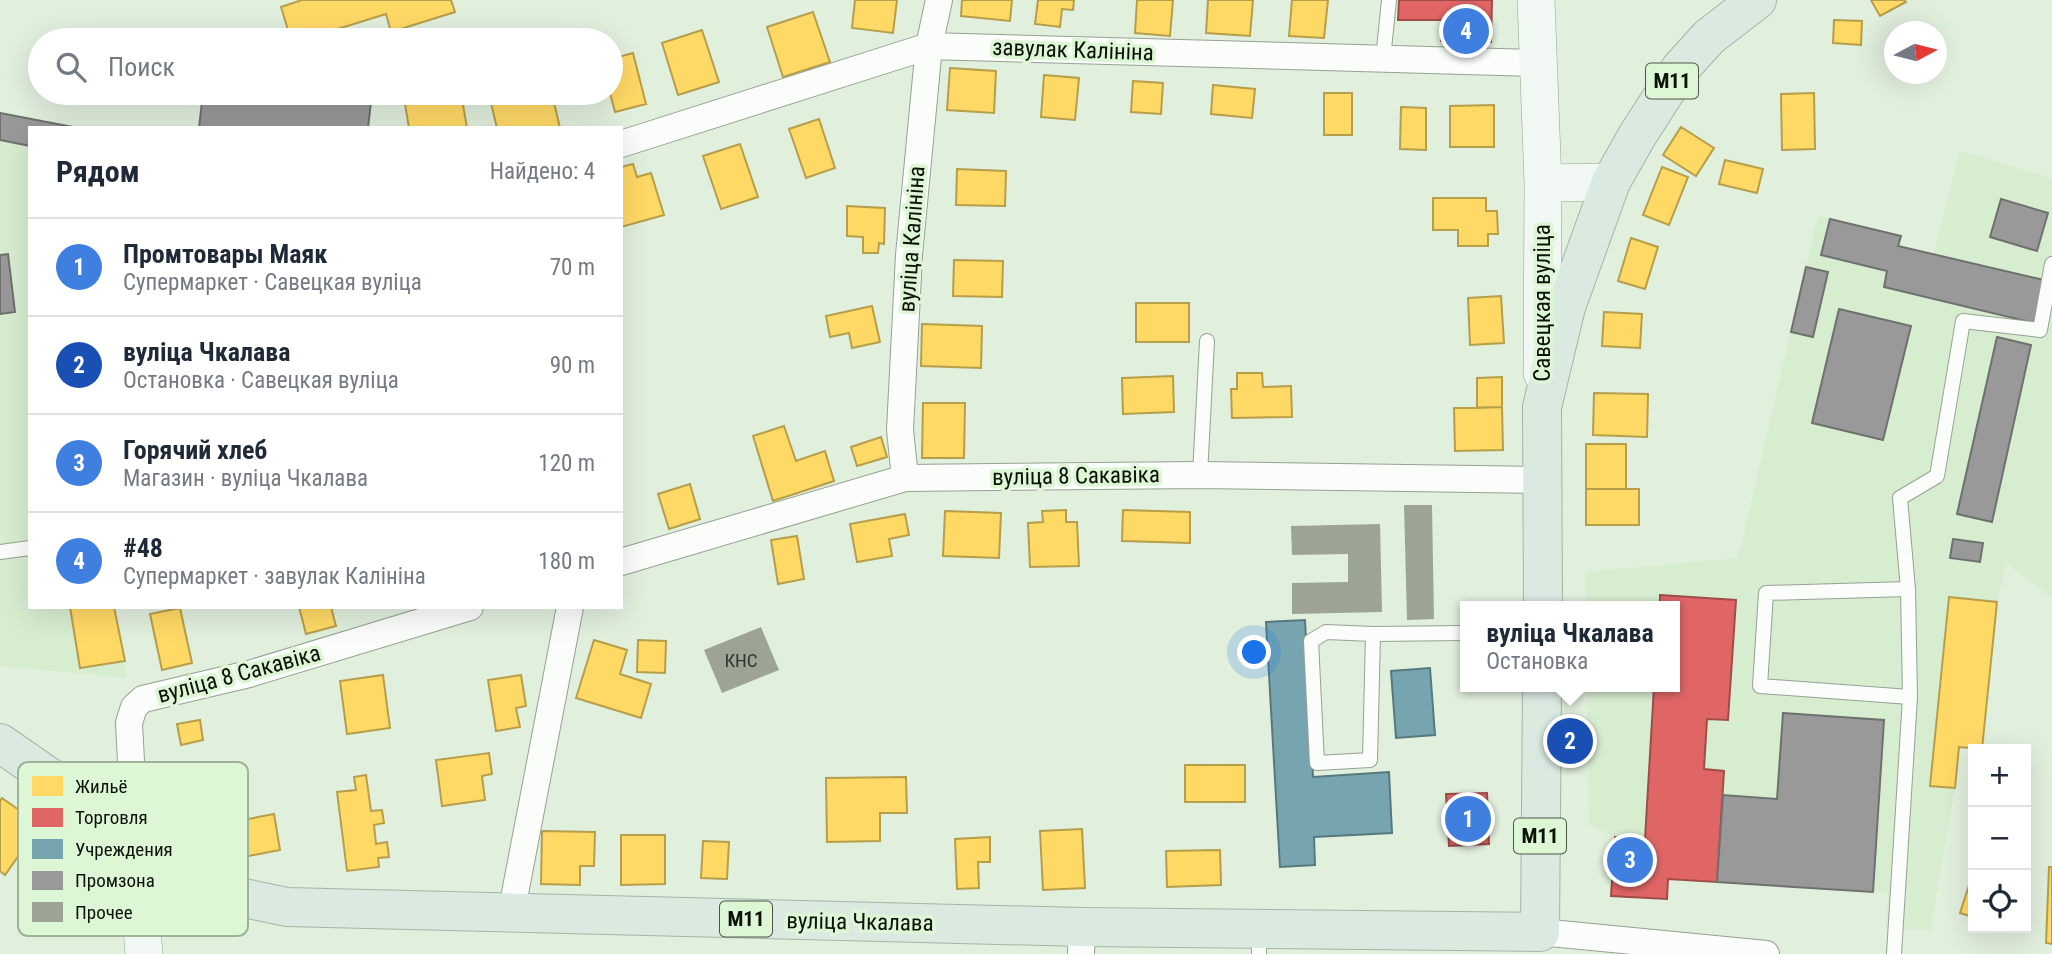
<!DOCTYPE html>
<html lang="ru">
<head>
<meta charset="utf-8">
<style>
	body { margin:0; font-family:"Roboto Condensed",sans-serif; background:#f2f2f3; color:#1f2937 }
	.controls { position:absolute; right:21px; bottom:21px; display:grid; overflow:hidden; border-radius:0px; box-shadow:0 7px 28px #0002 }
	.controls button { width:63px; height:63px; display:grid; place-items:center; padding:0; border:0; border-bottom:2px solid #e0e1e3; background:#fff; color:#1f2937; font:35px sans-serif }
	.compass { position:absolute; left:1884px; top:21px; width:63px; height:63px; border-radius:50%; background:#fff; box-shadow:0 7px 28px #0002; rotate:83deg }
	.you { position:absolute; left:1255px; top:653px; width:24px; height:24px; margin:-18px; border:5px solid #fff; border-radius:50%; background:#1a73e8; box-shadow:0 0 0 10px #1a73e833 }
	.badge { display:grid; place-items:center; width:46px; height:46px; border-radius:50%; background:#db2777; color:#fff; font-size:23px; font-weight:700 }
	.pin { position:absolute; translate:-50% -50%; border:4px solid #fff; box-shadow:0 2px 7px #0006 }
	.popup { position:absolute; left:1460px; top:601px; width:220px; height:91px; box-sizing:border-box; display:grid; place-content:center; border-radius:0px; background:#fff; filter:drop-shadow(0 2px 5px #0005); font-size:23px; white-space:nowrap; color:#747a83 }
	.popup b { font-size:26px; color:#1f2937 }
	.popup::after { content:''; position:absolute; left:50%; top:100%; margin-left:-14px; border:14px solid transparent; border-top-color:#fff }
	.list { margin:0; padding:0; list-style:none }
	h2 { display:flex; justify-content:space-between; align-items:center; height:91px; margin:0; padding:0 28px; font-size:30px }
	h2 small { font-size:23px; font-weight:400; color:#747a83 }
	.list li { display:grid; grid-template-columns:46px 1fr auto; gap:21px; align-items:center; box-sizing:border-box; height:98px; padding:0 28px; border-top:2px solid #e0e1e3 }
	.list b { display:block; font-size:26px; white-space:nowrap }
	.list p { margin:0; font-size:23px; white-space:nowrap; color:#747a83 }
	.list em { font-size:23px; font-style:normal; color:#747a83 }
	.icon { flex:none; width:38px; height:38px; fill:none; stroke:currentColor; stroke-width:2; stroke-linecap:round; stroke-linejoin:round }
	.map { position:relative; flex:none; width:2052px; height:954px; overflow:hidden }
	.search { position:absolute; background:#fff; box-shadow:0 7px 28px #0002; left:28px; top:28px; width:595px; height:77px; display:flex; align-items:center; gap:18px; box-sizing:border-box; padding:0 24px; border-radius:38px; color:#747a83; font-size:26px }
	.panel { position:absolute; background:#fff; box-shadow:0 7px 28px #0002; left:28px; top:126px; width:595px; height:483px; border-radius:0px }
	.map>svg:first-child { display:block }
</style>
</head>
<body>
<div class="map">
<svg width="2052" height="954" viewBox="0 0 2052 954">
	<rect width="100%" height="100%" fill="#e1efdd"/>
	<!-- built -->
	<path fill="#d7edd0" d="M 0,113 L 78,128 L 30,128 L 30,607 L 114,607 L 125,661 L 126,678 L 0,666 Z
		M 1960,151 L 2052,178 L 2052,598 L 2007,563 L 1997,602 L 1982,749 L 1959,747 L 1955,788 L 1930,931 L 1886,928 L 1888,893 L 1668,879 L 1667,899 L 1611,896 L 1615,837 L 1589,824 L 1587,687 L 1675,687 L 1675,606 L 1586,606 L 1586,572 L 1738,558 L 1818,215 L 1901,236 L 1899,246 L 1934,254 Z"/>
	<!-- homes -->
	<path fill="#ffd966" stroke="#b69e4a" stroke-width="2" d="M 302,0 L 451,0 L 455,12 L 391,32 L 386,14 L 302,40 L 291,40 L 281,7 Z
		M 855,0 L 897,0 L 893,33 L 852,28 Z
		M 962,0 L 1012,0 L 1010,21 L 961,16 Z
		M 1038,0 L 1074,0 L 1073,10 L 1062,9 L 1060,27 L 1035,24 Z
		M 1137,0 L 1173,0 L 1170,36 L 1135,33 Z
		M 1208,0 L 1253,0 L 1250,36 L 1206,33 Z
		M 1292,0 L 1328,0 L 1324,38 L 1289,36 Z
		M 1871,0 L 1904,0 L 1906,2 L 1880,16 Z
		M 813,12 L 830,62 L 783,77 L 767,27 Z
		M 1834,20 L 1862,21 L 1861,45 L 1833,43 Z
		M 702,30 L 719,82 L 678,95 L 662,43 Z
		M 633,53 L 646,104 L 615,112 L 610,93 L 611,59 Z
		M 950,68 L 996,71 L 994,113 L 947,110 Z
		M 1044,75 L 1079,78 L 1075,120 L 1041,117 Z
		M 1133,81 L 1163,83 L 1161,114 L 1131,112 Z
		M 1213,85 L 1255,89 L 1252,118 L 1211,114 Z
		M 431,93 L 461,93 L 467,128 L 409,128 L 404,98 Z
		M 516,93 L 523,93 L 525,104 L 553,98 L 560,128 L 497,128 L 490,99 Z
		M 1324,93 L 1352,93 L 1352,135 L 1324,135 Z
		M 1814,93 L 1815,149 L 1782,150 L 1781,94 Z
		M 1494,105 L 1494,147 L 1450,147 L 1450,106 Z
		M 1401,107 L 1426,108 L 1426,150 L 1400,149 Z
		M 819,119 L 835,168 L 806,178 L 789,129 Z
		M 1681,127 L 1714,148 L 1696,176 L 1663,155 Z
		M 740,144 L 758,197 L 721,209 L 703,156 Z
		M 1725,160 L 1763,169 L 1757,193 L 1719,184 Z
		M 633,164 L 637,177 L 651,173 L 664,215 L 621,227 L 621,167 Z
		M 1662,167 L 1688,177 L 1669,225 L 1643,215 Z
		M 957,169 L 1006,171 L 1005,206 L 956,205 Z
		M 1433,198 L 1486,198 L 1486,211 L 1497,211 L 1498,234 L 1488,234 L 1488,246 L 1458,246 L 1458,230 L 1433,230 Z
		M 847,206 L 885,208 L 884,244 L 879,243 L 878,253 L 863,253 L 863,237 L 847,236 Z
		M 1631,238 L 1658,247 L 1645,289 L 1618,281 Z
		M 954,260 L 1003,261 L 1002,297 L 953,296 Z
		M 1501,296 L 1504,343 L 1470,345 L 1468,298 Z
		M 1136,303 L 1189,303 L 1189,342 L 1136,342 Z
		M 872,306 L 880,342 L 852,348 L 849,333 L 830,337 L 826,316 Z
		M 1604,312 L 1642,314 L 1640,348 L 1602,346 Z
		M 922,324 L 982,326 L 981,368 L 921,366 Z
		M 1237,373 L 1262,373 L 1263,387 L 1291,386 L 1292,417 L 1232,418 L 1231,389 L 1237,389 Z
		M 1173,376 L 1174,412 L 1123,414 L 1122,378 Z
		M 1502,377 L 1502,407 L 1477,408 L 1477,378 Z
		M 1594,393 L 1648,394 L 1647,437 L 1593,435 Z
		M 923,403 L 965,403 L 964,458 L 922,458 Z
		M 1502,407 L 1503,450 L 1455,451 L 1454,408 Z
		M 784,426 L 796,461 L 825,451 L 834,481 L 773,501 L 753,436 Z
		M 881,437 L 887,457 L 857,466 L 851,447 Z
		M 1586,444 L 1626,444 L 1626,489 L 1586,489 Z
		M 690,484 L 700,519 L 669,529 L 658,494 Z
		M 1586,489 L 1639,489 L 1639,525 L 1586,525 Z
		M 1066,510 L 1066,522 L 1077,522 L 1079,566 L 1030,567 L 1028,523 L 1043,522 L 1042,511 Z
		M 1123,510 L 1190,512 L 1190,543 L 1122,541 Z
		M 945,511 L 1001,513 L 999,558 L 943,556 Z
		M 905,514 L 909,535 L 889,539 L 892,556 L 857,562 L 850,524 Z
		M 797,536 L 804,579 L 778,584 L 771,540 Z
		M 1949,597 L 1997,602 L 1982,749 L 1959,747 L 1955,788 L 1930,786 Z
		M 70,607 L 114,607 L 125,661 L 80,668 Z
		M 299,607 L 331,607 L 336,626 L 306,634 Z
		M 180,608 L 192,663 L 162,670 L 150,614 Z
		M 594,640 L 627,650 L 620,674 L 651,684 L 641,718 L 576,698 Z
		M 638,640 L 666,641 L 665,673 L 637,672 Z
		M 383,675 L 390,728 L 347,734 L 340,681 Z
		M 521,675 L 526,706 L 516,708 L 520,727 L 496,731 L 488,680 Z
		M 200,720 L 203,740 L 181,745 L 177,724 Z
		M 489,753 L 492,774 L 482,776 L 485,800 L 442,806 L 436,760 Z
		M 1185,765 L 1245,765 L 1245,802 L 1185,802 Z
		M 366,775 L 371,811 L 382,810 L 384,823 L 374,825 L 376,844 L 387,842 L 389,857 L 378,858 L 379,867 L 347,871 L 337,792 L 356,790 L 354,777 Z
		M 906,777 L 907,813 L 880,813 L 880,841 L 827,842 L 826,778 Z
		M 209,794 L 220,825 L 201,831 L 191,801 Z
		M 2,798 L 40,825 L 5,875 L 0,871 L 0,801 Z
		M 274,814 L 280,850 L 243,857 L 237,821 Z
		M 1082,829 L 1085,888 L 1043,890 L 1040,831 Z
		M 542,831 L 595,832 L 594,866 L 580,866 L 580,885 L 541,884 Z
		M 621,835 L 665,835 L 665,884 L 621,885 Z
		M 990,837 L 990,862 L 978,862 L 979,888 L 957,889 L 955,839 Z
		M 703,841 L 729,842 L 727,879 L 701,878 Z
		M 1220,850 L 1221,885 L 1167,887 L 1166,851 Z
		M 2049,867 L 2052,867 L 2052,944 L 2046,943 Z
		M 1973,873 L 1973,917 L 1960,913 Z"/>
	<!-- shops -->
	<path fill="#e06666" stroke="#a04d4a" stroke-width="2" d="M 1399,0 L 1492,0 L 1491,42 L 1441,41 L 1442,20 L 1398,20 Z
		M 1660,595 L 1736,600 L 1728,720 L 1707,719 L 1704,769 L 1724,771 L 1717,882 L 1668,879 L 1667,899 L 1611,896 L 1615,837 L 1645,839 L 1654,687 L 1675,687 L 1675,606 L 1660,606 Z
		M 1487,793 L 1489,844 L 1449,846 L 1446,794 Z"/>
	<!-- public -->
	<path fill="#76a5af" stroke="#56797d" stroke-width="2" d="M 1305,620 L 1313,777 L 1389,772 L 1392,833 L 1314,837 L 1315,865 L 1280,867 L 1266,622 Z
		M 1430,668 L 1435,735 L 1396,738 L 1391,671 Z"/>
	<!-- industry -->
	<path fill="#999" stroke="#6e716e" stroke-width="2" d="M 203,93 L 372,93 L 368,128 L 199,128 Z
		M 0,113 L 78,128 L 30,128 L 30,146 L 0,140 Z
		M 2001,199 L 2048,213 L 2037,251 L 1990,237 Z
		M 1830,219 L 1901,236 L 1898,246 L 2044,280 L 2034,323 L 1884,287 L 1887,271 L 1821,255 Z
		M 8,254 L 15,312 L 0,314 L 0,255 Z
		M 1806,267 L 1828,272 L 1813,337 L 1791,332 Z
		M 1839,309 L 1911,326 L 1883,440 L 1812,423 Z
		M 1997,337 L 2031,345 L 1992,522 L 1957,514 Z
		M 1953,539 L 1983,543 L 1980,562 L 1950,558 Z
		M 1783,713 L 1884,720 L 1873,892 L 1717,882 L 1723,795 L 1777,799 Z"/>
	<!-- building -->
	<path fill="#9da496" d="M 1404,505 L 1432,505 L 1434,619 L 1407,620 Z
		M 1380,524 L 1382,612 L 1292,614 L 1292,583 L 1348,582 L 1348,554 L 1292,555 L 1291,526 Z
		M 761,627 L 779,670 L 722,693 L 704,650 Z"/>
	<g fill="none" stroke-linecap="round" stroke-linejoin="round">
		<!-- lane casing -->
		<g stroke="#97a194" stroke-width="16">
			<path id="lane" d="M 1383,59 L 1389,0
				M 1200,475 L 1207,341
				M 0,552 L 30,548
				M 1908,589 L 1910,697
				M 1373,634 L 1370,760 L 1317,763 L 1311,641 L 1326,632 L 1373,634 L 1465,633
				M 1259,954 L 1259,930
				M 1894,954 L 1910,697 L 1760,686 L 1766,593 L 1908,589 L 1900,498 L 1937,476 L 1963,321 L 2040,330 L 2052,264"/>
		</g>
		<!-- street casing -->
		<g stroke="#97a194" stroke-width="28">
			<path id="street" d="M 621,144 L 929,46 L 1539,63
				M 905,478 L 900,430 L 909,255 L 929,46 L 939,0
				M 621,562 L 905,478 L 1200,475 L 1542,480
				M 135,837 L 129,723 L 134,707 L 143,699 L 249,674 L 470,607
				M 511,914 L 570,607
				M 1540,932 L 1766,954
				M 1081,954 L 1082,927"/>
		</g>
		<!-- secondary casing -->
		<g stroke="#97a194" stroke-width="38">
			<path id="secondary" d="M 1536,0 L 1543,183 L 1542,373
				M 1543,183 L 1611,182
				M 135,837 L 144,954"/>
		</g>
		<!-- highway casing -->
		<g stroke="#a1b6a7" stroke-width="40">
			<path id="highway" d="M 1543,606 L 1542,407 L 1566,307 L 1611,182 L 1637,136 L 1680,69 L 1709,37 L 1757,0
				M 0,743 L 202,883 L 244,898 L 287,907 L 1082,927 L 1540,932 L 1542,687"/>
		</g>
		<!-- lane -->
		<use href="#lane" stroke="#fafdfa" stroke-width="14"/>
		<!-- street -->
		<use href="#street" stroke="#fafdfa" stroke-width="26"/>
		<!-- secondary -->
		<use href="#secondary" stroke="#f1f7f2" stroke-width="37"/>
		<!-- highway -->
		<use href="#highway" stroke="#daeae1" stroke-width="38"/>
	</g>
	<g text-anchor="middle" dominant-baseline="central" stroke-width="7" stroke-linejoin="round" paint-order="stroke">
		<!-- number labels -->
		<g font-size="19" fill="#30372c">
			<text x="741" y="660">КНС</text>
		</g>
		<!-- shield labels -->
		<g fill="#ddf6d6" stroke="#4a5746" stroke-width="2">
			<rect x="1646" y="63.5" width="52" height="35" rx="5"/>
			<rect x="1514" y="818.5" width="52" height="35" rx="5"/>
			<rect x="720" y="901.5" width="52" height="35" rx="5"/>
		</g>
		<g font-size="21" font-weight="bold" fill="#0b1308">
			<text x="1672" y="81">М11</text>
			<text x="1540" y="836">М11</text>
			<text x="746" y="919">М11</text>
		</g>
		<!-- street labels -->
		<g font-size="23" fill="#0b1308" stroke="#ddf6d6">
			<text transform="translate(1073 50) rotate(2)">завулак Калініна</text>
			<text transform="translate(912 239) rotate(-86)">вуліца Калініна</text>
			<text transform="translate(1542 303) rotate(-90)">Савецкая вуліца</text>
			<text transform="translate(1076 476) rotate(-1)">вуліца 8 Сакавіка</text>
			<text transform="translate(239 674) rotate(-15)">вуліца 8 Сакавіка</text>
			<text transform="translate(860 922) rotate(1)">вуліца Чкалава</text>
		</g>
	</g>
	<!-- legend -->
	<rect x="18" y="762" width="230" height="174" rx="10" fill="#ddf6d6" stroke="#9eb298" stroke-width="2"/>
	<rect x="32" y="776" width="31" height="20" fill="#ffd966"/>
	<rect x="32" y="808" width="31" height="19" fill="#e06666"/>
	<rect x="32" y="839" width="31" height="20" fill="#76a5af"/>
	<rect x="32" y="871" width="31" height="19" fill="#999"/>
	<rect x="32" y="902" width="31" height="20" fill="#9da496"/>
	<g font-size="19" fill="#0b1308">
		<text x="75" y="793">Жильё</text>
		<text x="75" y="824">Торговля</text>
		<text x="75" y="856">Учреждения</text>
		<text x="75" y="887">Промзона</text>
		<text x="75" y="919">Прочее</text>
	</g>
</svg>
<div class="controls">
<button>+</button>
<button>−</button>
<button><svg class="icon" aria-label="locate" viewBox="0 0 24 24"><circle cx="12" cy="12" r="6"/><path d="M12 2v4M12 18v4M2 12h4M18 12h4"/></svg></button>
</div>
<svg class="compass" viewBox="-18 -18 36 36"><path d="M0-13l5 13h-10z" fill="#e53935"/><path d="M0 13l5-13h-10z" fill="#747a83"/></svg>
<div class="you"></div>
<div class="pin badge" style="left:1468px;top:819px;background:#3f7fe0">1</div>
<div class="pin badge" style="left:1570px;top:741px;background:#1a4fb4">2</div>
<div class="popup"><b>вуліца Чкалава</b>Остановка</div>
<div class="pin badge" style="left:1630px;top:860px;background:#3f7fe0">3</div>
<div class="pin badge" style="left:1466px;top:31px;background:#3f7fe0">4</div>
<div class="search"><svg class="icon" aria-label="search" viewBox="0 0 24 24"><circle cx="10" cy="10" r="6"/><path d="M15 15l6 6"/></svg>Поиск</div>
<section class="panel">
<h2>Рядом<small>Найдено: 4</small></h2>
<ul class="list">
<li><span class="badge" style="background:#3f7fe0">1</span><div><b>Промтовары Маяк</b><p>Супермаркет · Савецкая вуліца</p></div><em>70 m</em></li>
<li><span class="badge" style="background:#1a4fb4">2</span><div><b>вуліца Чкалава</b><p>Остановка · Савецкая вуліца</p></div><em>90 m</em></li>
<li><span class="badge" style="background:#3f7fe0">3</span><div><b>Горячий хлеб</b><p>Магазин · вуліца Чкалава</p></div><em>120 m</em></li>
<li><span class="badge" style="background:#3f7fe0">4</span><div><b>#48</b><p>Супермаркет · завулак Калініна</p></div><em>180 m</em></li>
</ul>
</section>
</div>
</body>
</html>
